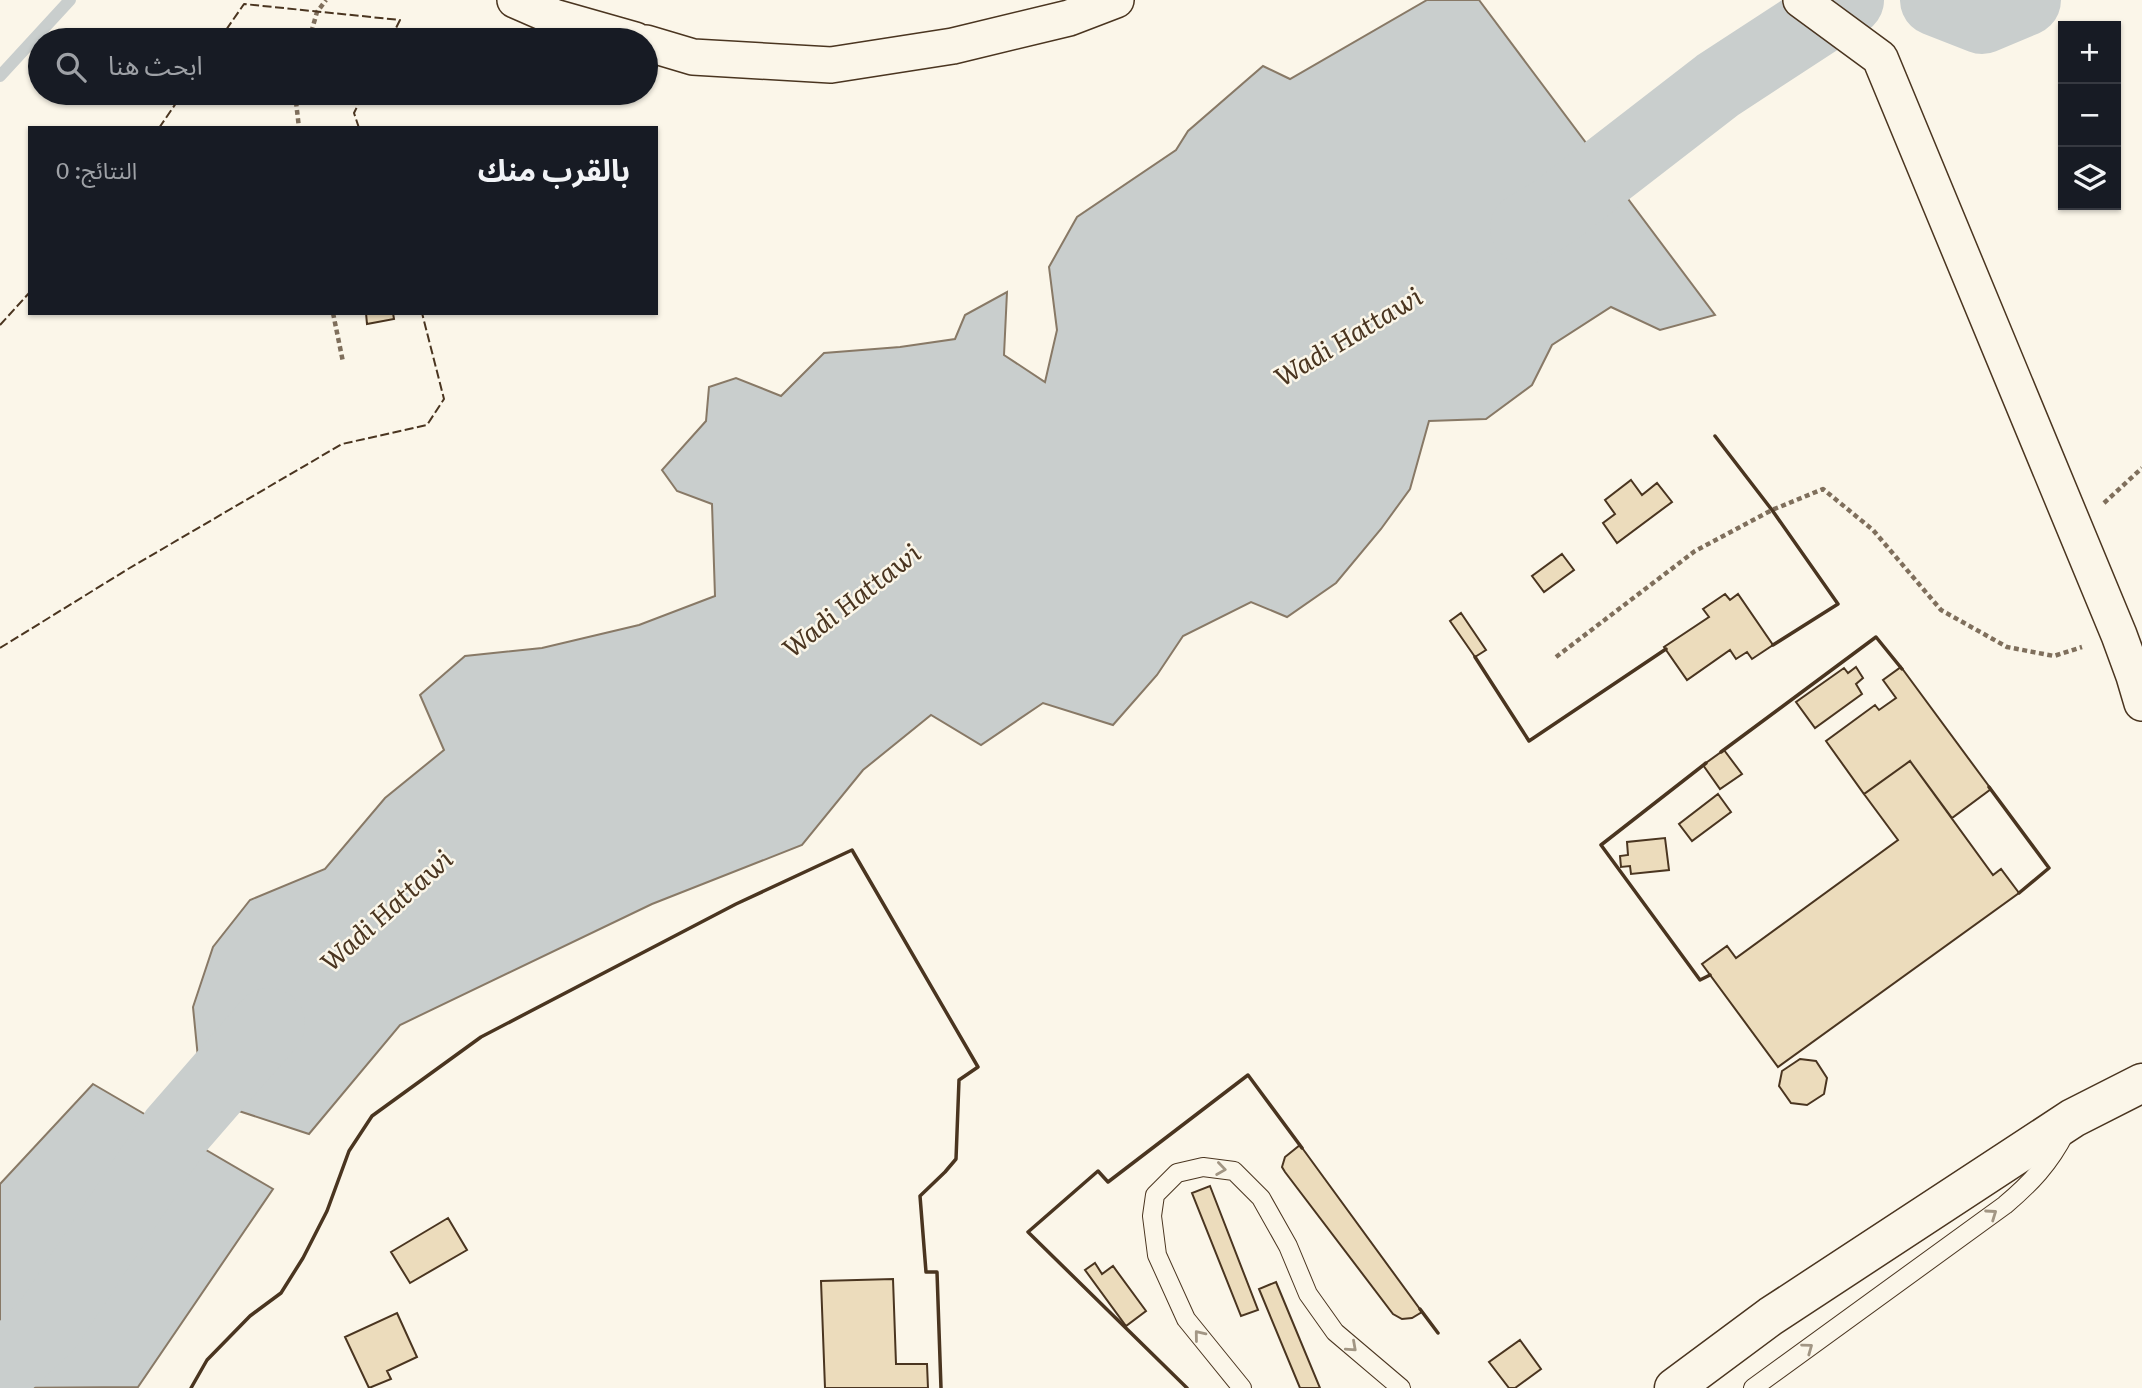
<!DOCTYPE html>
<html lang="ar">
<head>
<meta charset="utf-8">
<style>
	body { margin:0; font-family:Literata,"Noto Sans Arabic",serif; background:#242831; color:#f1f3f6; direction:rtl }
	.controls { position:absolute; right:21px; top:21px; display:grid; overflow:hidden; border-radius:0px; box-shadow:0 2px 5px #0004 }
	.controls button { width:63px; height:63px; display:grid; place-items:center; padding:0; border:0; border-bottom:2px solid #363941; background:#171b24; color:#f1f3f6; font:35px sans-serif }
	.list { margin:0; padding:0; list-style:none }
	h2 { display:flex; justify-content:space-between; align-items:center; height:91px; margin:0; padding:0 28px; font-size:30px }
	h2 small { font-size:23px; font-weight:400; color:#9ea1a6 }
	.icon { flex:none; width:38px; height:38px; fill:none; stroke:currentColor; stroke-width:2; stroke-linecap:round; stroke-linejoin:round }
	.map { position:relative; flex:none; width:2142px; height:1388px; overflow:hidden; direction:ltr }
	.search { position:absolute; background:#171b24; box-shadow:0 2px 5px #0004; left:28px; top:28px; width:630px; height:77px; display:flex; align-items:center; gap:18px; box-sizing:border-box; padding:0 24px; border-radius:38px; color:#9ea1a6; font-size:26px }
	.panel { position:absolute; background:#171b24; box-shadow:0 2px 5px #0004; left:28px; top:126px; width:630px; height:189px; border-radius:0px; direction:rtl }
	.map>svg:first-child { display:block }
</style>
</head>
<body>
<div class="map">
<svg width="2142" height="1388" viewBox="0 0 2142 1388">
	<rect width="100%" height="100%" fill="#fbf6e9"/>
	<!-- water -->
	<path fill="#c9cecd" stroke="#887966" stroke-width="2" d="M 1427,0 L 1479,0 L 1715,315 L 1660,330 L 1611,307 L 1552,345 L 1532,385 L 1486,419 L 1429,421 L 1410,489 L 1381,529 L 1336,583 L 1287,617 L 1251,602 L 1183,636 L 1157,675 L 1113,725 L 1043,703 L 981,745 L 931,715 L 863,770 L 802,845 L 652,904 L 400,1025 L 309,1134 L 202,1099 L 193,1007 L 213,947 L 250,900 L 325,869 L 385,798 L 444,750 L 420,695 L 465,656 L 542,648 L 639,625 L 715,596 L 712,504 L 677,491 L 662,470 L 706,421 L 709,387 L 736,378 L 781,396 L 824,353 L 900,347 L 955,339 L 965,315 L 1007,292 L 1004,355 L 1045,382 L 1057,330 L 1049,267 L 1077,217 L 1176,150 L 1188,131 L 1263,66 L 1290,79 Z
		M 93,1084 L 273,1189 L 138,1387 L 0,1388 L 0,1184 Z"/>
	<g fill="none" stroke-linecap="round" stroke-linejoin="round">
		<!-- stream -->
		<path stroke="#c9cecd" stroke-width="12" d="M 0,76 L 70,0"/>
		<!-- river -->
		<path stroke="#c9cecd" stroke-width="72" d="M 1936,0 L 1982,18 L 2025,0
			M 1526,228 L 1555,211 L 1718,85 L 1848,0
			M 0,1370 L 47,1326 L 175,1132 L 269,1024"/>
	</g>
	<!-- building -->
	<path fill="#ecdcbc" stroke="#4a3520" stroke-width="2" d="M 366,313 L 393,313 L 394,319 L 367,324 Z
		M 1631,480 L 1642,495 L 1657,483 L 1672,502 L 1617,543 L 1603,523 L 1615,514 L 1605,500 Z
		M 1562,554 L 1574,570 L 1544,592 L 1532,576 Z
		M 1725,594 L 1730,600 L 1738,594 L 1773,645 L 1752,659 L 1747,652 L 1736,659 L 1730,650 L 1687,680 L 1664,647 L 1709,617 L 1703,609 Z
		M 1461,613 L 1486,650 L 1475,657 L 1450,621 Z
		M 1856,667 L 1863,678 L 1856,684 L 1862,694 L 1815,728 L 1796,702 L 1844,668 L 1848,673 Z
		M 1901,667 L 1991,789 L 1952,818 L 1910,761 L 1864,794 L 1826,741 L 1875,705 L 1879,710 L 1896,698 L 1883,680 Z
		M 1724,750 L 1742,774 L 1720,789 L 1703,765 Z
		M 1910,761 L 1993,875 L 2001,869 L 2019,893 L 1778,1067 L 1702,964 L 1727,946 L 1736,958 L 1898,840 L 1864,794 Z
		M 1718,794 L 1731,812 L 1692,841 L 1679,824 Z
		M 1665,838 L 1669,870 L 1631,874 L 1630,866 L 1621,867 L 1620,856 L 1628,855 L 1627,842 Z
		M 1800,1059 L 1816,1061 L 1827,1078 L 1824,1094 L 1807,1105 L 1791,1103 L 1779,1086 L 1782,1071 Z
		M 1300,1145 L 1422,1312 L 1412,1318 L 1402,1319 L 1393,1314 L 1285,1172 L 1282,1167 L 1285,1157 Z
		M 1210,1186 L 1258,1310 L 1241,1316 L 1192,1193 Z
		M 448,1218 L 467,1250 L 410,1283 L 391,1252 Z
		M 1095,1263 L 1102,1274 L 1113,1266 L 1146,1311 L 1126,1326 L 1085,1270 Z
		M 893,1279 L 896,1364 L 927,1364 L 928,1388 L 825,1388 L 821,1281 Z
		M 1276,1282 L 1320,1388 L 1300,1388 L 1259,1289 Z
		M 397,1313 L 417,1357 L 387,1371 L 391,1379 L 369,1388 L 345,1337 Z
		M 1520,1340 L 1541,1369 L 1515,1388 L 1509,1388 L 1489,1362 Z"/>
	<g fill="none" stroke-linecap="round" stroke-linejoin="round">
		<!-- service casing -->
		<g stroke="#4a3520" stroke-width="20">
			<path id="service" d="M 1242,1388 L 1186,1319 L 1157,1255 L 1152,1216 L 1155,1195 L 1177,1173 L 1203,1167 L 1234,1171 L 1261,1198 L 1288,1246 L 1308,1294 L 1335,1332 L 1401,1388
				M 1753,1388 L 2005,1205 C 2030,1184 2050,1163 2065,1133"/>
		</g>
		<!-- minor casing -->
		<g stroke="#4a3520" stroke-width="38">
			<path id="minor" d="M 515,0 L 554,17 L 635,40
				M 1801,0 L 1880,58 L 2119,635 L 2134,676 L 2142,703
				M 646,43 L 693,57 L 831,65 L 953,46 L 1069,18 L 1116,0"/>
		</g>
		<!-- secondary casing -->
		<g stroke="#4a3520" stroke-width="41">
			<path id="secondary" d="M 1674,1388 L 1771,1316 L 2073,1118 L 2142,1083"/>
		</g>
		<!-- path -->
		<path stroke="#7f6f5c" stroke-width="4.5" stroke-dasharray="5 3.5" stroke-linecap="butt" d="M 309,40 L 317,12 L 326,0
			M 295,93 L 299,128
			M 333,313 L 343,362
			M 2104,503 L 2142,468
			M 1556,657 L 1695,551 L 1772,510 L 1823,489 L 1873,530 L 1941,610 L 2007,647 L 2054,656 L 2082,647"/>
		<!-- service -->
		<use href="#service" stroke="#fbf6e9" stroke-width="18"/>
		<!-- minor -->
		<use href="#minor" stroke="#fbf6e9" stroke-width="35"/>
		<!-- secondary -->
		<use href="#secondary" stroke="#fbf6e9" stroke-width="38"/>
		<!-- fence -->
		<path stroke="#4a3520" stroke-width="2" stroke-dasharray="9 3.5" stroke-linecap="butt" d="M 219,40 L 244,4 L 400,20 L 390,40
			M 159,128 L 183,93
			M 359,128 L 354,113 L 364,93
			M 0,325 L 30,292
			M 0,648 L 128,569 L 342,444 L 427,425 L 444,399 L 422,313"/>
		<!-- wall -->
		<path stroke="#4a3520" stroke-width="3.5" d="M 1715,436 L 1772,510 L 1838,604 L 1773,645
			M 1475,657 L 1529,741 L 1666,649
			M 1721,752 L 1876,637 L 1902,669
			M 1706,763 L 1601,845 L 1700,980 L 1710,975
			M 1989,787 L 2049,868 L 2019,893
			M 1420,1309 L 1438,1333
			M 191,1388 L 207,1360 L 250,1316 L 281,1293 L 303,1258 L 327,1211 L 349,1151 L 372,1116 L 481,1037 L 736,904 L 852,850 L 978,1067 L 959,1080 L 956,1159 L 945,1172 L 920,1196 L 926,1272 L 937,1272 L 941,1388
			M 1187,1388 L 1028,1232 L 1098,1171 L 1108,1182 L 1248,1075 L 1302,1148"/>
	</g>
	<!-- one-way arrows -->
	<defs><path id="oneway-chevron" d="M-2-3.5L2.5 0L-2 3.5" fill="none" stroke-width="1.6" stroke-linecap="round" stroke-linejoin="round" transform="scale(1.75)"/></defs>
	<g stroke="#a29684">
		<use href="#oneway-chevron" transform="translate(1221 1169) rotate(8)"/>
		<use href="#oneway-chevron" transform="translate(1992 1214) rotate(-35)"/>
		<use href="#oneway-chevron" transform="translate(1199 1335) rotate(-129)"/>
		<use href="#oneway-chevron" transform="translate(1352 1347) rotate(42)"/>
		<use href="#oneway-chevron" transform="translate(1808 1348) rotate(-36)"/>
	</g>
	<g text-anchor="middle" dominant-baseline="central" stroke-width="5" stroke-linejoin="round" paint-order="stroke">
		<!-- water labels -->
		<g font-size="26" font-style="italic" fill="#4a3520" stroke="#fbf6e9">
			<text transform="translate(1347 335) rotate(-31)">Wadi Hattawi</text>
			<text transform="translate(850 599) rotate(-38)">Wadi Hattawi</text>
			<text transform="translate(385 909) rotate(-42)">Wadi Hattawi</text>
		</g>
	</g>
</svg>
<div class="controls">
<button>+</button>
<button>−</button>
<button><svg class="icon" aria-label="layers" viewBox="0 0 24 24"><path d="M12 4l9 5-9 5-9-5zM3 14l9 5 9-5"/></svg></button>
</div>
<div class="search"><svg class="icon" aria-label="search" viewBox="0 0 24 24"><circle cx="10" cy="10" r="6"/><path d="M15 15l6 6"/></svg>ابحث هنا</div>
<section class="panel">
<h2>بالقرب منك<small>النتائج: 0</small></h2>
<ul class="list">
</ul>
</section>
</div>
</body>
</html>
